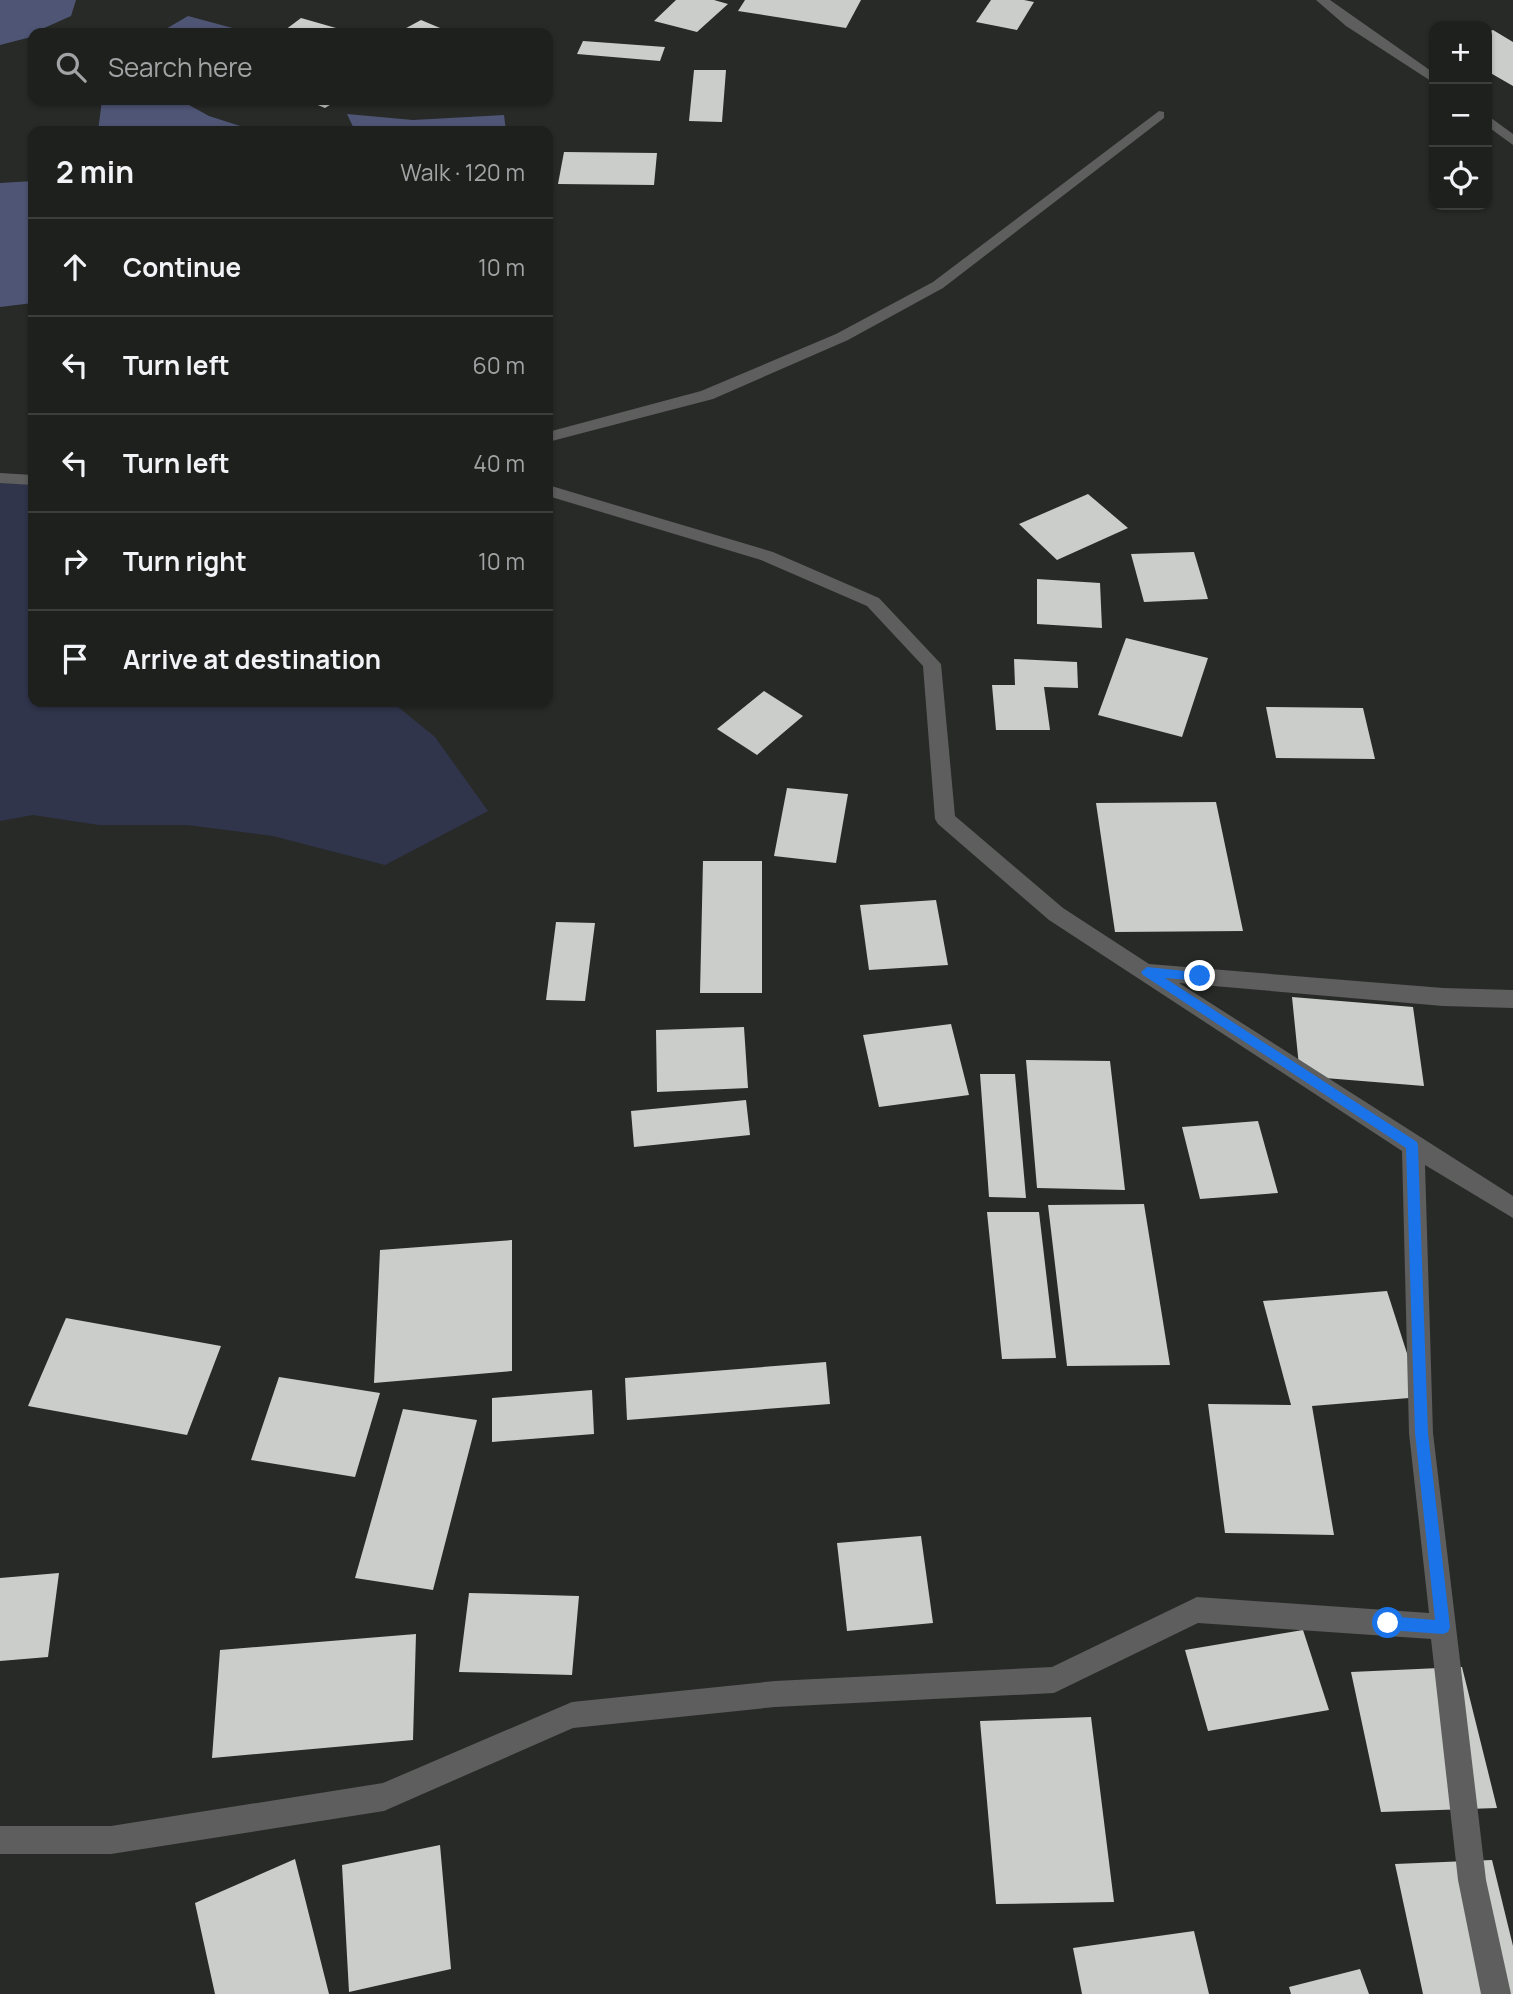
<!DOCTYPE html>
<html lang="en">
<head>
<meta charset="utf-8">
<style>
	body { margin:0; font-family:Manrope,sans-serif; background:#2b2d2b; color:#f1f3f6 }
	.controls { position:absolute; right:21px; top:21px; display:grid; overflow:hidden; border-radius:14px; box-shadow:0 2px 5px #0004 }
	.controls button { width:63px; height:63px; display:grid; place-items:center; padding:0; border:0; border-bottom:2px solid #3c3e3c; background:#1e201e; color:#f1f3f6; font:35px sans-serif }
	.stop { position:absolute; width:21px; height:21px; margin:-16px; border:5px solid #1a73e8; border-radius:50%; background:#fff }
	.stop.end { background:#1a73e8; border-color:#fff; box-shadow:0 2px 7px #0008 }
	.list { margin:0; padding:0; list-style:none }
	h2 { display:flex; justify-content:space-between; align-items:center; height:91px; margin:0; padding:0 28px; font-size:30px }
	h2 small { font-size:23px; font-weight:400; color:#a1a3a4 }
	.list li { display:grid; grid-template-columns:46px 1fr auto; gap:21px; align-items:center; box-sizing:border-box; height:98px; padding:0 28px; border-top:2px solid #3c3e3c }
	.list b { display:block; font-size:26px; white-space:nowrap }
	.list em { font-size:23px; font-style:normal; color:#a1a3a4 }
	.icon { flex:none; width:38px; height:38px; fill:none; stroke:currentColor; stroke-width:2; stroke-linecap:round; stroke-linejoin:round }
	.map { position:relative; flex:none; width:1513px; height:1994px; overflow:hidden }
	.search { position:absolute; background:#1e201e; box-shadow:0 2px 5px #0004; left:28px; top:28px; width:525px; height:77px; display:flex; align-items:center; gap:18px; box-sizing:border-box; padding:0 24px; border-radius:14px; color:#a1a3a4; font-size:26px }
	.panel { position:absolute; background:#1e201e; box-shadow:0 2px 5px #0004; left:28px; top:126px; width:525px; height:581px; border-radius:14px }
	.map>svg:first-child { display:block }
</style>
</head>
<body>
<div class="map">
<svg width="1513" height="1994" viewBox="0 0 1513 1994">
	<rect width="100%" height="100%" fill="#282a28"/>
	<!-- green -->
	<path fill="#31354c" d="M 0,477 L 33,481 L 33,702 L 392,702 L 435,737 L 488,811 L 385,865 L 273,836 L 187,825 L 99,825 L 33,815 L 0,821 Z"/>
	<!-- forest -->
	<path fill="#4f5575" d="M 0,0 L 76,0 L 71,16 L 33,33 L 31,37 L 0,45 Z
		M 188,16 L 251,33 L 159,33 Z
		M 102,100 L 192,100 L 189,105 L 209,116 L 256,131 L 98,131 Z
		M 347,114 L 413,120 L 504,115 L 506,131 L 355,131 Z
		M 33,181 L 33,303 L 0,307 L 0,183 Z"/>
	<!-- building -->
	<path fill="#cacdca" d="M 676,0 L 714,0 L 728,4 L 697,32 L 654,21 Z
		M 745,0 L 861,0 L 846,28 L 738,11 Z
		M 991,0 L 1024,0 L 1034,2 L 1017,30 L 976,22 Z
		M 301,18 L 336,28 L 329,33 L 281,33 Z
		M 421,20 L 452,33 L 397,33 Z
		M 1493,30 L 1513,42 L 1513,86 L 1487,71 L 1487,32 Z
		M 583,41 L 665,47 L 660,61 L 577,54 Z
		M 694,70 L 726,70 L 722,122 L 689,121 Z
		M 306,100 L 338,100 L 325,108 Z
		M 564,152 L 657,153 L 654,185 L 558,184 Z
		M 1088,494 L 1128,528 L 1057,560 L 1019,524 Z
		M 1194,552 L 1208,599 L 1144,602 L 1131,554 Z
		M 1037,579 L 1100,583 L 1102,628 L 1037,624 Z
		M 1126,638 L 1208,658 L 1182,737 L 1098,715 Z
		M 1014,659 L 1077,662 L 1078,688 L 1044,687 L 1050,730 L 996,730 L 992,685 L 1015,685 Z
		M 764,691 L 803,716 L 757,755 L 717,729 Z
		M 1266,707 L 1363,708 L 1375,759 L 1276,758 Z
		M 787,788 L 848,794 L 836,863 L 774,856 Z
		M 1216,802 L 1243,931 L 1115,932 L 1096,803 Z
		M 703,861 L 762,861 L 762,993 L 700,993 Z
		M 936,900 L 948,965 L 869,970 L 860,905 Z
		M 556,922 L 595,923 L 585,1001 L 546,1000 Z
		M 1292,997 L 1413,1007 L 1424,1086 L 1300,1076 Z
		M 951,1024 L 969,1095 L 879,1107 L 863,1035 Z
		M 744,1027 L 748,1088 L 657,1092 L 656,1030 Z
		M 1026,1060 L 1110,1061 L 1125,1190 L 1037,1188 Z
		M 980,1074 L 1015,1074 L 1026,1198 L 989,1197 Z
		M 746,1100 L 750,1135 L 634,1147 L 631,1111 Z
		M 1258,1121 L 1278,1193 L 1200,1199 L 1182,1127 Z
		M 1144,1204 L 1170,1365 L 1067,1366 L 1048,1205 Z
		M 987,1212 L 1039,1212 L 1056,1358 L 1002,1359 Z
		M 512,1240 L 512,1371 L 374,1383 L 380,1250 Z
		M 1387,1291 L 1421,1397 L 1312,1406 L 1334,1535 L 1225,1533 L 1208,1404 L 1291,1405 L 1263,1301 Z
		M 66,1318 L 221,1346 L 187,1435 L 28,1406 Z
		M 826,1362 L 830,1404 L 627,1420 L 625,1378 Z
		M 279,1377 L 380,1393 L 355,1477 L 251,1460 Z
		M 592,1390 L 594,1434 L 492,1442 L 492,1398 Z
		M 403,1409 L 477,1420 L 433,1590 L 355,1578 Z
		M 921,1536 L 933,1623 L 847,1631 L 837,1543 Z
		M 59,1573 L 48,1657 L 0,1661 L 0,1578 Z
		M 469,1593 L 579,1596 L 572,1675 L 459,1672 Z
		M 1303,1630 L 1329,1710 L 1208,1731 L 1185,1650 Z
		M 416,1634 L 413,1740 L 212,1758 L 220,1650 Z
		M 1462,1667 L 1497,1808 L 1381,1812 L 1351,1672 Z
		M 1091,1717 L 1114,1902 L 996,1904 L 980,1721 Z
		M 440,1845 L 451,1969 L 349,1992 L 342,1865 Z
		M 295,1859 L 329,1994 L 215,1994 L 195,1903 Z
		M 1492,1860 L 1513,1946 L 1513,1994 L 1423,1994 L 1395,1864 Z
		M 1194,1931 L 1209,1994 L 1082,1994 L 1073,1948 Z
		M 1360,1969 L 1369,1994 L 1291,1994 L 1289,1987 Z"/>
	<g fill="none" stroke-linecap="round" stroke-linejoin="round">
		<!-- minor -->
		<path fill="#5d5e5d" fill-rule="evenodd" d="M 1316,0 L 1330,0 L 1434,73 L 1434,83 L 1346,26 Z
			M 1159,111 L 1164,112 L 1164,118 L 943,288 L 848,340 L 713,399 L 548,442 L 548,432 L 701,391 L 836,334 L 933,282 Z
			M 1487,115 L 1513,134 L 1513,145 L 1487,126 Z
			M 0,473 L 33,475 L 33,485 L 0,483 Z
			M 548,485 L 773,552 L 879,598 L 941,664 L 955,816 L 1063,908 L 1149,964 L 1443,988 L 1513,990 L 1513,1008 L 1443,1006 L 1179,983 L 1513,1196 L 1513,1218 L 1425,1165 L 1433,1433 L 1486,1880 L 1511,1994 L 1481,1994 L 1458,1880 L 1431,1639 L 1198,1623 L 1054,1693 L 775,1707 L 573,1728 L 384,1811 L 111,1854 L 0,1854 L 0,1826 L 111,1826 L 383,1783 L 572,1702 L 775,1681 L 1052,1667 L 1197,1597 L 1429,1613 L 1409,1433 L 1402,1151 L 1049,920 L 938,824 L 935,819 L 923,666 L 867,606 L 761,560 L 548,496 Z"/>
	</g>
	<!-- route -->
	<path fill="#1a73e8" d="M 1147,967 L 1204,973 L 1204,980 L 1200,981 L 1165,978 L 1417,1142 L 1418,1146 L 1428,1433 L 1450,1627 L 1448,1632 L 1443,1634 L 1388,1630 L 1381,1623 L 1388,1616 L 1435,1620 L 1415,1433 L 1406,1148 L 1143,975 L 1141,972 Z"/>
</svg>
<div class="controls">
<button>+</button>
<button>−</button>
<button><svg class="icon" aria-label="locate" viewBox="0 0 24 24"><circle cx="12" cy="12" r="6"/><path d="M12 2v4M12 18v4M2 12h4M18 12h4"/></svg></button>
</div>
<div class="stop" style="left:1388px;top:1623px"></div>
<div class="stop end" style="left:1200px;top:976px"></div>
<div class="search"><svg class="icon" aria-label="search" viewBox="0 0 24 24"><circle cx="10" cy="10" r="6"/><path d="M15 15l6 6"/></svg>Search here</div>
<section class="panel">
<h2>2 min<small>Walk · 120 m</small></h2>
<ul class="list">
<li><svg class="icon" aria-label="ahead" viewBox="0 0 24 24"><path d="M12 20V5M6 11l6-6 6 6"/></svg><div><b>Continue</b></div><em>10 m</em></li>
<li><svg class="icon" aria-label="left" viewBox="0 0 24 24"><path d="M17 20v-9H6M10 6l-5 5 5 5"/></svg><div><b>Turn left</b></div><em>60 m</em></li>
<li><svg class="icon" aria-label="left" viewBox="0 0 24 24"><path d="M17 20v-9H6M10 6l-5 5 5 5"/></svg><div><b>Turn left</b></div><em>40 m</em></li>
<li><svg class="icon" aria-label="right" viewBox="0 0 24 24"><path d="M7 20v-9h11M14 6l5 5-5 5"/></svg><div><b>Turn right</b></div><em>10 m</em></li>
<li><svg class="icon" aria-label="arrive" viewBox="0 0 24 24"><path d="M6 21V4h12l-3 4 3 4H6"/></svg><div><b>Arrive at destination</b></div></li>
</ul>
</section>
</div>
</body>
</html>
